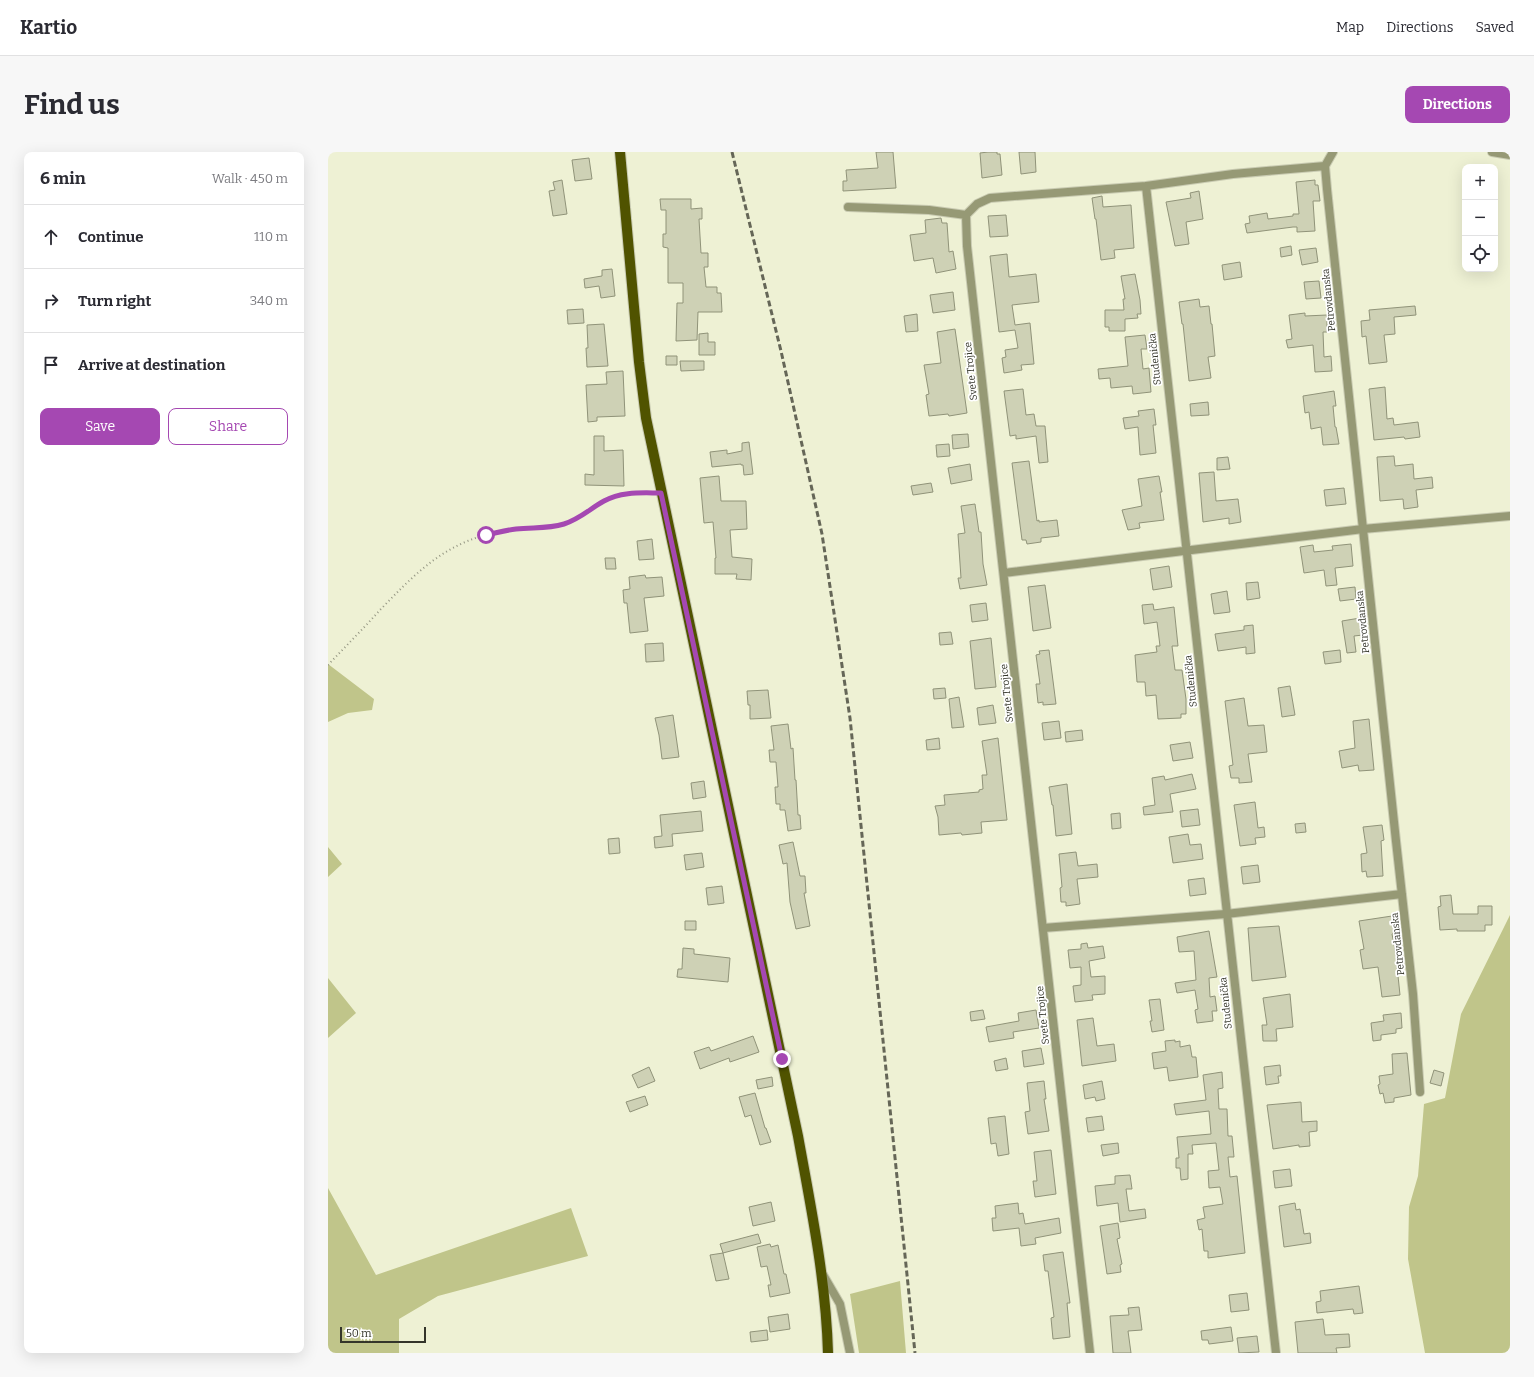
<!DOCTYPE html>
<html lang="en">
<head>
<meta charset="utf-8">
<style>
	body { margin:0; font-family:Bitter,serif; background:#f7f7f7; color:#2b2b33 }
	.controls { position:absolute; right:12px; top:12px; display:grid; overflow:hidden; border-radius:8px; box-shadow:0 4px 16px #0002 }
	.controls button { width:36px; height:36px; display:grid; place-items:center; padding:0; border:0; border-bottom:1px solid #e1e1e2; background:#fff; color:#2b2b33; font:20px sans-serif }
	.scale { position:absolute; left:12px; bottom:10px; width:86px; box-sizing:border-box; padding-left:4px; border:2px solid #34352a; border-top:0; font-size:11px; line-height:14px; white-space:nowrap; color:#34352a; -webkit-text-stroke:3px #fff; paint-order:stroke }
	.stop { position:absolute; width:12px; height:12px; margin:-9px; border:3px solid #a548b2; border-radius:50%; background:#fff }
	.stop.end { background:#a548b2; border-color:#fff; box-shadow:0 1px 4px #0008 }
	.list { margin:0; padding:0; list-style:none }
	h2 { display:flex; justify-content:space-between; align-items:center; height:52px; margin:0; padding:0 16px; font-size:17px }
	h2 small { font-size:13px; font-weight:400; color:#7c7c81 }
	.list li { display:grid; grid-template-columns:26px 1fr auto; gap:12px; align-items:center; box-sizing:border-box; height:64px; padding:0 16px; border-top:1px solid #e1e1e2 }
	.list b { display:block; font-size:15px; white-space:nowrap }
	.list em { font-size:13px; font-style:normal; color:#7c7c81 }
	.actions { display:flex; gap:8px; padding:12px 16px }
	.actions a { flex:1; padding:9px 0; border:1px solid #a548b2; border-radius:8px; text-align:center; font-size:14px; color:#a548b2 }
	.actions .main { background:#a548b2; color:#fff }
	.icon { flex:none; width:22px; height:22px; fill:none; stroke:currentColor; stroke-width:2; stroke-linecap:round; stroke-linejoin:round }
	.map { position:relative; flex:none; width:1182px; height:1201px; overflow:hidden; border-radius:8px }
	header { display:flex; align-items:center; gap:24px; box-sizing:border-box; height:56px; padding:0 20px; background:#fff; border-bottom:1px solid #e1e1e2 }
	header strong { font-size:19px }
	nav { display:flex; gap:22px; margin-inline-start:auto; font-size:14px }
	.intro { display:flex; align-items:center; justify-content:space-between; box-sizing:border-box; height:96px; padding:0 24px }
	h1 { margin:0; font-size:28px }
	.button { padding:10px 18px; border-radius:8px; background:#a548b2; color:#fff; font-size:14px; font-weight:700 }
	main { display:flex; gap:24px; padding:0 24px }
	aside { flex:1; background:#fff; border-radius:8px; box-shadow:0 4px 16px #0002 }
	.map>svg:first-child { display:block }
</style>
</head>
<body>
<header>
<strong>Kartio</strong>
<nav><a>Map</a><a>Directions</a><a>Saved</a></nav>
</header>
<div class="intro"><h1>Find us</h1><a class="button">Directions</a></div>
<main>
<aside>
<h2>6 min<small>Walk · 450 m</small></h2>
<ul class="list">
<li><svg class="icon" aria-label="ahead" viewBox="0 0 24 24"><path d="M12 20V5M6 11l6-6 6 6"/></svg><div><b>Continue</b></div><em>110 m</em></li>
<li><svg class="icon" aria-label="right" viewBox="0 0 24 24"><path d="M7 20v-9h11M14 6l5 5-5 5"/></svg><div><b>Turn right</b></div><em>340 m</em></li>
<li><svg class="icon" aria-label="arrive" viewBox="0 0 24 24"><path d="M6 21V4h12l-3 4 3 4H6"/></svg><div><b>Arrive at destination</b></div></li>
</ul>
<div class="actions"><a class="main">Save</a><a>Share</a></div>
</aside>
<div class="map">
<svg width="1182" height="1201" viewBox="0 0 1182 1201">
	<rect width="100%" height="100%" fill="#eef1d4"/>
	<!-- green -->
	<path fill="#c0c58a" d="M 0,512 L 46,547 L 44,558 L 20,561 L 0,570 Z
		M 0,695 L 14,712 L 0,725 Z
		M 1182,763 L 1182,1201 L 1097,1201 L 1080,1107 L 1081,1055 L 1090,1024 L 1096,952 L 1117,946 L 1133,862 Z
		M 0,826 L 28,861 L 0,886 Z
		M 0,1036 L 48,1123 L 243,1056 L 260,1104 L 110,1144 L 71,1167 L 71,1201 L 0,1201 Z
		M 572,1129 L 578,1201 L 531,1201 L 522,1142 Z"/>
	<!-- building -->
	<path fill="#ced1b5" stroke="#909379" d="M 548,0 L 565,0 L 568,36 L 515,39 L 515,29 L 519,29 L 518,18 L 550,16 Z
		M 660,0 L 669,0 L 669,2 L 672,2 L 674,23 L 654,26 L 652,1 Z
		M 691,0 L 707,0 L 708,20 L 693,22 Z
		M 261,6 L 264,27 L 247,29 L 244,8 Z
		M 234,28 L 239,62 L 225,64 L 221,39 L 227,38 L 225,30 Z
		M 987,28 L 987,33 L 990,33 L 992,49 L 985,49 L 987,79 L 969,80 L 969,75 L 965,75 L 919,81 L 917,72 L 922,71 L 921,64 L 939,61 L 940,67 L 965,64 L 965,62 L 971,62 L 968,30 Z
		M 871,39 L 875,67 L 858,70 L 861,92 L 847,94 L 838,50 L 863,46 L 862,41 Z
		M 774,44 L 775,55 L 803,53 L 806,96 L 786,98 L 787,106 L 773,108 L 768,67 L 767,67 L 764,46 Z
		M 332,47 L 363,47 L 363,57 L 374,56 L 374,67 L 371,67 L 373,101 L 380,101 L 380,115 L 376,115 L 378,135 L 389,135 L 389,141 L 393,141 L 394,160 L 370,160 L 369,188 L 348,189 L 349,151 L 355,151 L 355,131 L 340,131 L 340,96 L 335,95 L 335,82 L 338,82 L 338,58 L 333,58 Z
		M 678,63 L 680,84 L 662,85 L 660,64 Z
		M 613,66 L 614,71 L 619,71 L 621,100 L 625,99 L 628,117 L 608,121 L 605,106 L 586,109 L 582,83 L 598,81 L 597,68 Z
		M 963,94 L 964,103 L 953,105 L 952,96 Z
		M 988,96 L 990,110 L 974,113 L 971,98 Z
		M 679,102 L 681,125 L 708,122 L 711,150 L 684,153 L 687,173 L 702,171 L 706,212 L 693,213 L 694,218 L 676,221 L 674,206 L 678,205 L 677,198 L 690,196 L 687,178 L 671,180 L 662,104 Z
		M 912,110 L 914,125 L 896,128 L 894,113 Z
		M 284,117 L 287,144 L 273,146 L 271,134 L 257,136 L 256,127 L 274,124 L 274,118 Z
		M 807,122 L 812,148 L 813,162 L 809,162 L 810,166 L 797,167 L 797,179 L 781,179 L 781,175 L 777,175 L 777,158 L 796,158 L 795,147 L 797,147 L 793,124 Z
		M 991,129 L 993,146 L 978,147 L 976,130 Z
		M 625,140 L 627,158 L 605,161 L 602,143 Z
		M 871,147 L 872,155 L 881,154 L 883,172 L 884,172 L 887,204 L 880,205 L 883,226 L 861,229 L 855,172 L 854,172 L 851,150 Z
		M 1087,154 L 1088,163 L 1066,165 L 1067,182 L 1056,183 L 1059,210 L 1041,212 L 1038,184 L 1034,185 L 1033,169 L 1042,168 L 1041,158 Z
		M 255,157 L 256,171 L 240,172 L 239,158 Z
		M 977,161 L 977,164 L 999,163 L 999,180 L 995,180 L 996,205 L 1003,204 L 1004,219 L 987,220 L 985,193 L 960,196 L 958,188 L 964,187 L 961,163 Z
		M 589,162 L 590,179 L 578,180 L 576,164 Z
		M 276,172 L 280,214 L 259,215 L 258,196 L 260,196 L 259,173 Z
		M 627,177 L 639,261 L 621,264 L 620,262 L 601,264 L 598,243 L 601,242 L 596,213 L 613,211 L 609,180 Z
		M 380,181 L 380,190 L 387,190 L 387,203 L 371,203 L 371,182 Z
		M 817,183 L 819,197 L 813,197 L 815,217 L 821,216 L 823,240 L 805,242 L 804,234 L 783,236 L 782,226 L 771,227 L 770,217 L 800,214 L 797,185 Z
		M 338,204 L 349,204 L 349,213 L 338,213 Z
		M 352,209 L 376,209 L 376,218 L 353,219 Z
		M 295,219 L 297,264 L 269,265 L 269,269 L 260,270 L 258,233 L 279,232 L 278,220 Z
		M 1057,235 L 1059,267 L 1065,266 L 1066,273 L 1090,270 L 1092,285 L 1077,287 L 1076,285 L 1046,288 L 1041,237 Z
		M 695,237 L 698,263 L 706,262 L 708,274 L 717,274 L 720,310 L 711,311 L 708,284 L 688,287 L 688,283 L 682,284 L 676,239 Z
		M 1006,239 L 1008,254 L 1005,254 L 1007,275 L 1008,275 L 1011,292 L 995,293 L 993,275 L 983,277 L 981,260 L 977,261 L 975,244 Z
		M 880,250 L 881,263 L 863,264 L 862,252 Z
		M 826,257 L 828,273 L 825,273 L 828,301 L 812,303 L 810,275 L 797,277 L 795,266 L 811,264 L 810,259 Z
		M 640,282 L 641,295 L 625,297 L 624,283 Z
		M 266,284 L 276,284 L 276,299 L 295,298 L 296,334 L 257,333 L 257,322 L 266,323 Z
		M 421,290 L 425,322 L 416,323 L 415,313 L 413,313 L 413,312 L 384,315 L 382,300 L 399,298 L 399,302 L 414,299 L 414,291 Z
		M 621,292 L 622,304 L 609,305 L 608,293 Z
		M 1066,304 L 1067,314 L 1085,312 L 1086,327 L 1104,325 L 1105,336 L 1088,338 L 1090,355 L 1076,357 L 1075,347 L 1052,349 L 1049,305 Z
		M 900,305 L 902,317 L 889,318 L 889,306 Z
		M 701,309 L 709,369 L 711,368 L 711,370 L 729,368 L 731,384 L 713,386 L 713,390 L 699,392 L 698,388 L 694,388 L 684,311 Z
		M 642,312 L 644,328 L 623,332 L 620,316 Z
		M 886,320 L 888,349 L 910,347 L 913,370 L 901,372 L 901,366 L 875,370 L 871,321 Z
		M 391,324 L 393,349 L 418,349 L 419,377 L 402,378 L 404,405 L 424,407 L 423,428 L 408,427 L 409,422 L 387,422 L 387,406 L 388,406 L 385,370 L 376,371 L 372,326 Z
		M 831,324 L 834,340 L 832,340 L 836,368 L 811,371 L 812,376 L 800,378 L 794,358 L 814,354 L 810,327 Z
		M 603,331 L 605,340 L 585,343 L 583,334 Z
		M 1016,336 L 1018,352 L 998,354 L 996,338 Z
		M 647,352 L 651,380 L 653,380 L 655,412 L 659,433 L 632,437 L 630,426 L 633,426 L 630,382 L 637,381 L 633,354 Z
		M 324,387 L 326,407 L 311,408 L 309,389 Z
		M 1023,392 L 1025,414 L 1007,416 L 1009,433 L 998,434 L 996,418 L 976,421 L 972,395 L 985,393 L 986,400 L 1005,398 L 1004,394 Z
		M 277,406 L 287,406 L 288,417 L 278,417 Z
		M 841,414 L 844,435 L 825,438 L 822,417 Z
		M 317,423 L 318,426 L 334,425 L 336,444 L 316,446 L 320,479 L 302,481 L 299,451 L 296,451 L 295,438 L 302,437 L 301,425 Z
		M 930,430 L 932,446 L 919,448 L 918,431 Z
		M 717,433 L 723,476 L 705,479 L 700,435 Z
		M 1027,435 L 1028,447 L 1012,449 L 1010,437 Z
		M 899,439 L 902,460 L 886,462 L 883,442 Z
		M 658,451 L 660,468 L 644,470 L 642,453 Z
		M 825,452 L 826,458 L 846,455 L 850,494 L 844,494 L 847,518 L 854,518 L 858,547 L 858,562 L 853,562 L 853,566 L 830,567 L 828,543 L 818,544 L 817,530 L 809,530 L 807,503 L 829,500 L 828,494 L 832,494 L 829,470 L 816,472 L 814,453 Z
		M 1032,466 L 1035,483 L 1026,484 L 1028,500 L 1019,501 L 1014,469 Z
		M 925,473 L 927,501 L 918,502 L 918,495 L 890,499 L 887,482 L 916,478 L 916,474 Z
		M 623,480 L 625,492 L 612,493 L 611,481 Z
		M 663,486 L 668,535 L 647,537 L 642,489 Z
		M 335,491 L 336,509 L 318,510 L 317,492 Z
		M 721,498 L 728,552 L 715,553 L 715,550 L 710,551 L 708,532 L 712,532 L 708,503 L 712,502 L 711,499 Z
		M 1012,498 L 1013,510 L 997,512 L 995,500 Z
		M 962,534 L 967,563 L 954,565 L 950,536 Z
		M 617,536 L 618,546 L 606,547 L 605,537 Z
		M 440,538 L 443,566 L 422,567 L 422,553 L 420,553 L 419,539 Z
		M 631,545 L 636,575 L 624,576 L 621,547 Z
		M 916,546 L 920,574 L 936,573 L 939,600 L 920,602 L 924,630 L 911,631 L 911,626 L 903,626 L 901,614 L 905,613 L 897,549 Z
		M 665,553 L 668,571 L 651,573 L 649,556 Z
		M 345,563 L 351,605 L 334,607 L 331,583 L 327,566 Z
		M 1041,567 L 1046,618 L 1031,619 L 1030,613 L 1014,616 L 1011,599 L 1027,596 L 1025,569 Z
		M 731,569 L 733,586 L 716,588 L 714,571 Z
		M 460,572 L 463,597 L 465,596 L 467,628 L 468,628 L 470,663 L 472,663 L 473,677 L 460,679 L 457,658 L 452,658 L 452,652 L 448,652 L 447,635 L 450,635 L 448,610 L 442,610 L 441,598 L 446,598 L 443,574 Z
		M 754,578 L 755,588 L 738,590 L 737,580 Z
		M 611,586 L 612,597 L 599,598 L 598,588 Z
		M 670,586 L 679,668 L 653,670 L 654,681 L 634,683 L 633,681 L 611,683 L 610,665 L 607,654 L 617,653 L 616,643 L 651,640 L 651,638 L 655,637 L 654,623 L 659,623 L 654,589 Z
		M 862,590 L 865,606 L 845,609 L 842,593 Z
		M 864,622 L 868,637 L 842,642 L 845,660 L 816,663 L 815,655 L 827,653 L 824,626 L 836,624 L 837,628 Z
		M 376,629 L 378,645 L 365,647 L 363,631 Z
		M 739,632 L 744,682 L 728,684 L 725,653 L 724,653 L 721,635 Z
		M 927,650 L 930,676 L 936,675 L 937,685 L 927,686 L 928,692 L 912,694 L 906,653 Z
		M 870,657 L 872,673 L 854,675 L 852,659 Z
		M 373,659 L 375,679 L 344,682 L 345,694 L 327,696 L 326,685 L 334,684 L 332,663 Z
		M 792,661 L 793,676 L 784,677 L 783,662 Z
		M 977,671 L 978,680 L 968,681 L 967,672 Z
		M 1054,673 L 1056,688 L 1053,689 L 1055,724 L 1039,725 L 1038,719 L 1034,720 L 1033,702 L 1039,701 L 1035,675 Z
		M 860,682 L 862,693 L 873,692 L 875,707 L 845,711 L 841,685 Z
		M 291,686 L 292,701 L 281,702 L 280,687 Z
		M 465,690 L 472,724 L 477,724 L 478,741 L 476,741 L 482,774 L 468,777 L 462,750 L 459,711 L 455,712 L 451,693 Z
		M 748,700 L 750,714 L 769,712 L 770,725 L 749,727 L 752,752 L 738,754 L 738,750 L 733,750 L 732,736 L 734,735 L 731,702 Z
		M 374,701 L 376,715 L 358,718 L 356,703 Z
		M 930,713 L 932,730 L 915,732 L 913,715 Z
		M 876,726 L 878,742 L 862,744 L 860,728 Z
		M 394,734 L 396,751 L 380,753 L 378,736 Z
		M 1123,743 L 1125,762 L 1150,762 L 1150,754 L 1164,754 L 1164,773 L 1157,773 L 1157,779 L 1129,779 L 1129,777 L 1112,778 L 1110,755 L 1113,754 L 1112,744 Z
		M 1064,764 L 1066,781 L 1064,782 L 1070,813 L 1069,814 L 1072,843 L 1054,845 L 1050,815 L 1035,817 L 1032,798 L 1036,797 L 1031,769 Z
		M 357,769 L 368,769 L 368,778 L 357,778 Z
		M 951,774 L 958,825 L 924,829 L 920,776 Z
		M 881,779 L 889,825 L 881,826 L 882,845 L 887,844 L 889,859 L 884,859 L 885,869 L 869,871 L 867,858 L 870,857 L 867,838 L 849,841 L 847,831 L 868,828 L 866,799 L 851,800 L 849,785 Z
		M 759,791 L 760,796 L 775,794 L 777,806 L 761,809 L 763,825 L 777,824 L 777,842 L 764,843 L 765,848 L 747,850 L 745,834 L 753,833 L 753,815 L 742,816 L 740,798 L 753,797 L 753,792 Z
		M 355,796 L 366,797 L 366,802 L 402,806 L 400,830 L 349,825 L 350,817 L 354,817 Z
		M 962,842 L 965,875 L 948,877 L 949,889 L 935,889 L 934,873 L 939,873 L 935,846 Z
		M 832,847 L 836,878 L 824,880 L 822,869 L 824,869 L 821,848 Z
		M 655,858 L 657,867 L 643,869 L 642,860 Z
		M 708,858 L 711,876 L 685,880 L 686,886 L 661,890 L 658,875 L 691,869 L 690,861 Z
		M 1073,861 L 1074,876 L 1068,877 L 1068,881 L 1053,883 L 1053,888 L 1045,889 L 1043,871 L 1056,869 L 1055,863 Z
		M 765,866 L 769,894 L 786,892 L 788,909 L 754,914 L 749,868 Z
		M 425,884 L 431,900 L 402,910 L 401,906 L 372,917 L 366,900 L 381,895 L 383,899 Z
		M 847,888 L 847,890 L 852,889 L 852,895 L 862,893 L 864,905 L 868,905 L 870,925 L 841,929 L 839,915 L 826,917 L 824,901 L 838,899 L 837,889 Z
		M 713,896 L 716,912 L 696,915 L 694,899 Z
		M 1079,901 L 1083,943 L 1066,946 L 1066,950 L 1057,951 L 1055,941 L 1052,942 L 1050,933 L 1052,932 L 1051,924 L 1065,922 L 1064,902 Z
		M 678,906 L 680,917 L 668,919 L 666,909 Z
		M 952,913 L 953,924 L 950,924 L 951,931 L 938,933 L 936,915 Z
		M 321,915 L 327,929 L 310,936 L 304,923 Z
		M 1106,918 L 1116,921 L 1113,934 L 1102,931 Z
		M 894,920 L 895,936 L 890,937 L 891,957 L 899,957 L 900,984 L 904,984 L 906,1005 L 900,1005 L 902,1025 L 909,1024 L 917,1101 L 880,1106 L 880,1099 L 876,1099 L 874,1077 L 871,1078 L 869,1068 L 877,1066 L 875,1055 L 895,1052 L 892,1035 L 881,1036 L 880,1019 L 891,1018 L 888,991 L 864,993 L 865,1002 L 860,1002 L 860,1027 L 853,1028 L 852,1016 L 848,1016 L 848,1006 L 851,1006 L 849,985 L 883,982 L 881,959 L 848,963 L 846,952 L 878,948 L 875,923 Z
		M 444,925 L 445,934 L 430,937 L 428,928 Z
		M 716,929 L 718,947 L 716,947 L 721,979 L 700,982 L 697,960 L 702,959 L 699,931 Z
		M 774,929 L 777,947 L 768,949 L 767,945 L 757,947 L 755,933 Z
		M 427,941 L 437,976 L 438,976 L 443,990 L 432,993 L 423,963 L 417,965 L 411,945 Z
		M 317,944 L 320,953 L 302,960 L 298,950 Z
		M 973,950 L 974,970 L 989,969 L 989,979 L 981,980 L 982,994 L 971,995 L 971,993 L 945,997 L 939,953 Z
		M 677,964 L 681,1002 L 670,1004 L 668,991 L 663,992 L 660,966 Z
		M 774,964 L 776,978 L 760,980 L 758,966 Z
		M 790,991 L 791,1001 L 775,1004 L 773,993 Z
		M 723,998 L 728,1042 L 707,1045 L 705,1029 L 709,1029 L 706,1000 Z
		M 962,1017 L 964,1034 L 947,1036 L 945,1019 Z
		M 802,1023 L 804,1037 L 798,1037 L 801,1059 L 817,1057 L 818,1066 L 792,1070 L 790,1051 L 769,1054 L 767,1034 L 787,1032 L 787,1024 Z
		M 443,1050 L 447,1069 L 425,1074 L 421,1055 Z
		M 690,1051 L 691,1062 L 695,1061 L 697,1072 L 731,1066 L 733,1081 L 707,1086 L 708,1092 L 693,1094 L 691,1076 L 665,1079 L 664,1066 L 668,1066 L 667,1054 Z
		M 967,1051 L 968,1058 L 972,1057 L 976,1082 L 982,1081 L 983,1091 L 956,1095 L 951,1054 Z
		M 790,1071 L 792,1086 L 789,1087 L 794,1112 L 792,1113 L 793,1120 L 779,1122 L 772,1074 Z
		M 430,1082 L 433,1091 L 395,1101 L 401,1127 L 388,1129 L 382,1103 L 395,1101 L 392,1092 Z
		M 442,1092 L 443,1095 L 450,1093 L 456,1122 L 458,1122 L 462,1141 L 442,1145 L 440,1133 L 443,1133 L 439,1114 L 433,1115 L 429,1095 Z
		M 735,1100 L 742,1151 L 739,1151 L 742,1185 L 725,1187 L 723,1166 L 726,1165 L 720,1119 L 717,1119 L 715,1103 Z
		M 1031,1134 L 1035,1161 L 1026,1162 L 1025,1157 L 989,1161 L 988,1150 L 993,1149 L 992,1139 Z
		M 919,1141 L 921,1158 L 903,1160 L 901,1143 Z
		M 811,1155 L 814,1178 L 800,1179 L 803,1201 L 785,1201 L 782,1164 L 801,1163 L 800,1156 Z
		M 460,1162 L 462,1177 L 442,1180 L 440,1165 Z
		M 995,1167 L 997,1183 L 1021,1182 L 1022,1195 L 1008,1196 L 1009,1201 L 970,1201 L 967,1170 Z
		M 903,1175 L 905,1189 L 881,1192 L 880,1188 L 874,1188 L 873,1179 Z
		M 439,1178 L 440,1188 L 423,1190 L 422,1180 Z
		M 929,1184 L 931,1200 L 911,1201 L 909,1186 Z"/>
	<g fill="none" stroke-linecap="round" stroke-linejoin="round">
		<!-- minor casing -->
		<g stroke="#c9cbb2" stroke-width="10">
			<path id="minor" d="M 1005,0 L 997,14 L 999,37 L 1068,689 L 1085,842 L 1092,940
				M 1164,0 L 1182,3
				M 520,55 L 601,58 L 638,63
				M 676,421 L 1035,377 L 1182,364
				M 715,776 L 898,762 L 1074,742
				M 494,1121 L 512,1152 L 522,1201
				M 762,1201 L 639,94 L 638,63 L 649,52 L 662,46 L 818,34
				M 948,1201 L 818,34 L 905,22 L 997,14"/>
		</g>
		<!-- primary casing -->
		<g stroke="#c9cbb2" stroke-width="12">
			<path id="primary" d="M 292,0 L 311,210 L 318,266 L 470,984 C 483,1056 498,1128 500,1201"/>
		</g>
		<!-- path -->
		<path stroke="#959783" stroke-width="2" stroke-dasharray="1 3" stroke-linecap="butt" d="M 0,513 C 17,495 35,477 52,458 C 84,425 111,396 157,383 C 167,380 179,378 189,377 C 206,375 221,377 237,371 C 256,365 269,349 288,344 C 299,340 312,341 324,341"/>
		<!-- minor -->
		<use href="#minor" stroke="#969975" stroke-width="8"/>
		<!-- primary -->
		<use href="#primary" stroke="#505300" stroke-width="10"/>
		<!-- rail -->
		<path stroke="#656657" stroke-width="3" stroke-dasharray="6 3" stroke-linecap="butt" d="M 404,0 L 453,199 L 494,382 L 522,566 L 587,1201"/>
	</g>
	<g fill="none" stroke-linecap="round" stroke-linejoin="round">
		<!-- route -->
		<path stroke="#a548b2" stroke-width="5" d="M 158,383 C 168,381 178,378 188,377 C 205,375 219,377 236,372 C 252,367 263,356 276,349 C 294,339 314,341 333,341 L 454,907"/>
	</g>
	<g text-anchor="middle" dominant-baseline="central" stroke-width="3.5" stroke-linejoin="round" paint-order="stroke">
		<!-- street labels -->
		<g font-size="10" fill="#34352a" stroke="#fff">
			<text transform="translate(1001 148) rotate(-96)">Petrovdanska</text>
			<text transform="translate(827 207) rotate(-96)">Studenička</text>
			<text transform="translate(643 219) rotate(-96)">Svete Trojice</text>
			<text transform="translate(1035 470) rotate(-96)">Petrovdanska</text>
			<text transform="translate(863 529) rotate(-96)">Studenička</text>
			<text transform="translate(679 541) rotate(-96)">Svete Trojice</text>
			<text transform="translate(1070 792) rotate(-96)">Petrovdanska</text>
			<text transform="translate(898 851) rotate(-96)">Studenička</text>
			<text transform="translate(715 863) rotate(-96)">Svete Trojice</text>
		</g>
	</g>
</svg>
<div class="controls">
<button>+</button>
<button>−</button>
<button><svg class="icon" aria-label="locate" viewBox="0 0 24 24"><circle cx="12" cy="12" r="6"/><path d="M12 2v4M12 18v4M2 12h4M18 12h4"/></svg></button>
</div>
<div class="scale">50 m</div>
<div class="stop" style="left:158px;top:383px"></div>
<div class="stop end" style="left:454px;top:907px"></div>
</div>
</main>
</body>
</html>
